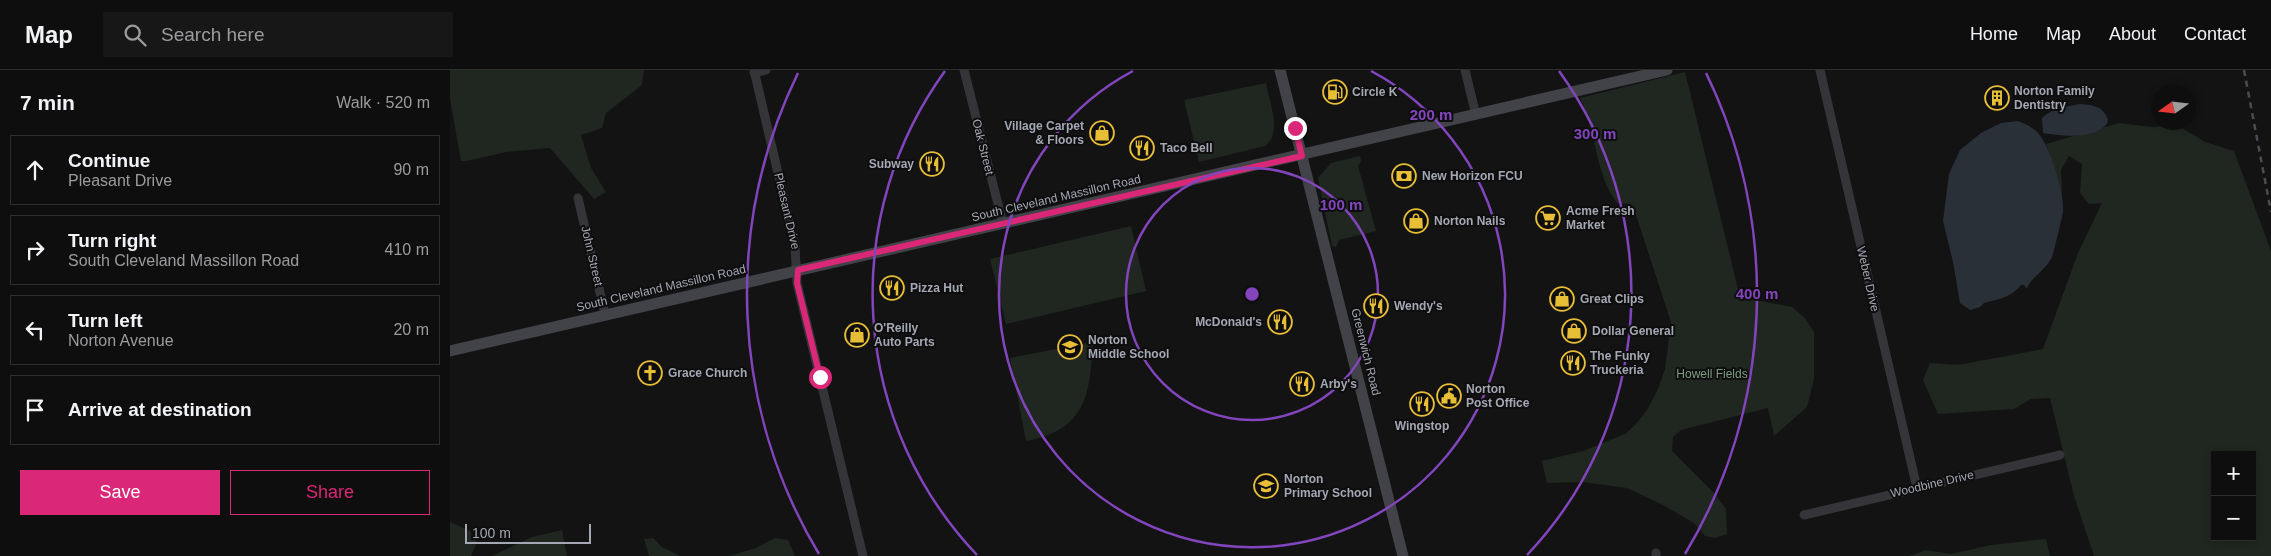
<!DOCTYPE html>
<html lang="en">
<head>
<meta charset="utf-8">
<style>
	body { margin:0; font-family:Helvetica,sans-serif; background:#171718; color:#f1f3f6 }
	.controls { position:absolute; right:15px; bottom:15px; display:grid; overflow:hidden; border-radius:0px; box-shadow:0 2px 8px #0003 }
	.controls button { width:45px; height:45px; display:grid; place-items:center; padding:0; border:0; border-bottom:1px solid #2e2e2f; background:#0e0e0f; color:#f1f3f6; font:25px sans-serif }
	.compass { position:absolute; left:1701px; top:15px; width:45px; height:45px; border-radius:50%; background:#0e0e0f; box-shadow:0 2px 8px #0003; rotate:256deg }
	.scale { position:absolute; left:15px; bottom:12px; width:126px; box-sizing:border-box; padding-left:5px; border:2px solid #a5a8b4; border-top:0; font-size:14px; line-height:18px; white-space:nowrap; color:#a5a8b4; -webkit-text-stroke:4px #0e0e0f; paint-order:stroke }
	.stop { position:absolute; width:15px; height:15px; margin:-11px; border:4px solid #db2777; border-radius:50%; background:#fff }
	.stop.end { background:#db2777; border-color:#fff; box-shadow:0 1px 5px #0008 }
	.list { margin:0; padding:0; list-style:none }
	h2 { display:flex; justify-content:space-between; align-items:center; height:65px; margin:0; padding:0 20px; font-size:21px }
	h2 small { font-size:16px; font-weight:400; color:#9b9c9e }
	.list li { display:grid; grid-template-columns:32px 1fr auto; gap:15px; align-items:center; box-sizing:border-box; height:70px; margin:0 10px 10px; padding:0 10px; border:1px solid #2e2e2f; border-radius:0px }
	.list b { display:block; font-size:19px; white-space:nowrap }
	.list p { margin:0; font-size:16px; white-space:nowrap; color:#9b9c9e }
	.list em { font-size:16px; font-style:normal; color:#9b9c9e }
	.actions { display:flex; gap:10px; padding:15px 20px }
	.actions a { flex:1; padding:11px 0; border:1px solid #db2777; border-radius:0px; text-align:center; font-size:18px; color:#db2777 }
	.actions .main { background:#db2777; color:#fff }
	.icon { flex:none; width:28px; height:28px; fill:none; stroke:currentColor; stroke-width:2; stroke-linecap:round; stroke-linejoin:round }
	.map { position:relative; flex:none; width:1821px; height:486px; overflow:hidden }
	header { display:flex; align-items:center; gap:30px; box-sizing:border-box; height:70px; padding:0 25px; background:#0e0e0f; border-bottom:1px solid #2e2e2f }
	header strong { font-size:24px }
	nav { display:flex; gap:28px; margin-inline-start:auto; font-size:18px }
	.search { width:350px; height:45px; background:#171718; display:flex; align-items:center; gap:12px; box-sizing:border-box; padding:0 18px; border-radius:0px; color:#9b9c9e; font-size:19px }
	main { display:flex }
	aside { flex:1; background:#0e0e0f }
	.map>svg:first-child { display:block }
</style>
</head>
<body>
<header>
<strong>Map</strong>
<div class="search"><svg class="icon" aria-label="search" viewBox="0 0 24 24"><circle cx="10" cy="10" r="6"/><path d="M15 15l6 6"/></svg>Search here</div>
<nav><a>Home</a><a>Map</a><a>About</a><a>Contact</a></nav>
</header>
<main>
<aside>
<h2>7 min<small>Walk · 520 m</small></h2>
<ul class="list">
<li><svg class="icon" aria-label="ahead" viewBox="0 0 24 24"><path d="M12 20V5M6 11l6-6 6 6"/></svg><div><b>Continue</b><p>Pleasant Drive</p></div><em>90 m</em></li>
<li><svg class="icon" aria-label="right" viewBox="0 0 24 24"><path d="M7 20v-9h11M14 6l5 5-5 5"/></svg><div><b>Turn right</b><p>South Cleveland Massillon Road</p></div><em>410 m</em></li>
<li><svg class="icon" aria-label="left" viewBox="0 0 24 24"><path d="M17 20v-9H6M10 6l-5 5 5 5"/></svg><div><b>Turn left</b><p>Norton Avenue</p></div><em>20 m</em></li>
<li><svg class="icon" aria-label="arrive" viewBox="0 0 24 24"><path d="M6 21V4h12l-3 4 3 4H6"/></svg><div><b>Arrive at destination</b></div></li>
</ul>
<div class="actions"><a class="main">Save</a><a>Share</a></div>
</aside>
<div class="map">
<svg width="1821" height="486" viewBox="0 0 1821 486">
	<rect width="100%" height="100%" fill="#131314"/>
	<!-- green -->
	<path fill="#1f2720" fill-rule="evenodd" d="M 0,0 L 194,0 L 192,15 L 156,43 L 152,58 L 131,65 L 141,98 L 156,122 L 144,129 L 100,78 L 56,82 L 17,91 L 11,91 L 0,29 Z
		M 1235,2 L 1290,227 L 1342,237 L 1355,248 L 1364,262 L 1364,309 L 1357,337 L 1324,366 L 1318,338 L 1231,360 L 1223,367 L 1222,381 L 1264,423 L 1276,439 L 1277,464 L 1265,468 L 1255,466 L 1244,453 L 1213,435 L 1177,418 L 1132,412 L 1097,413 L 1092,391 L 1133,381 L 1175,364 L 1185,355 L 1197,340 L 1208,319 L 1215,299 L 1221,252 L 1185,142 L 1180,134 L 1167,133 C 1144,102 1147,61 1130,28 Z
		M 816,13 C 819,32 833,63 815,76 L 749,92 L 734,30 Z
		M 1669,53 L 1702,57 L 1727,55 L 1755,72 L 1784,81 L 1817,170 L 1821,182 L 1821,486 L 1644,486 L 1624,426 L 1600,328 L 1581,329 L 1564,339 L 1488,344 L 1473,310 L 1480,293 L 1508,295 L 1593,279 L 1628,183 L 1652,133 L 1639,134 L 1630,123 L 1632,94 L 1619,86 L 1611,100 L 1613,144 L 1608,109 L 1596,74 ZM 1765,385 L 1802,385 L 1802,467 L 1765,467 Z
		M 910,86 L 911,91 L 908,96 L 926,161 L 889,170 L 886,177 L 882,176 L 868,108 L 881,93 Z
		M 681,156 L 696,221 L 556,254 L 540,189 Z
		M 643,272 C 640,325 636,360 576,371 L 560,288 Z
		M 0,452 L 20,461 L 27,472 L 21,486 L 0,486 Z
		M 112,460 L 117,486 L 42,486 L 82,467 Z
		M 203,468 L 212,477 L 230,486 L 199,486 L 194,469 Z
		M 325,468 L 338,470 L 345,486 L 279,486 L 306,478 Z
		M 1596,469 L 1600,486 L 1459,486 L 1476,480 L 1501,484 L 1541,475 Z"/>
	<!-- water -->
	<path fill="#2a3037" d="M 1630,34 C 1642,35 1654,36 1658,50 L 1657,54 C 1642,70 1611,66 1593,63 L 1592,48 C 1602,38 1616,37 1630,34 Z
		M 1568,51 C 1575,54 1583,57 1588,63 C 1601,78 1614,122 1613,142 C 1612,148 1605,177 1603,184 C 1599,199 1579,208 1577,219 L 1574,215 L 1571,215 C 1562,227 1546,230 1534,233 L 1530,237 L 1520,240 L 1510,233 L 1503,192 L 1493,151 L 1499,104 L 1510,80 L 1531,63 L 1551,53 Z"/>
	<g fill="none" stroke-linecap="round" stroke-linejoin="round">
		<!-- minor -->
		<path stroke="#343439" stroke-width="9" d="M 304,0 L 345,176 L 347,213 L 413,486
			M 514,0 L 553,154
			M 1015,0 L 1026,45
			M 1370,0 L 1467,418
			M 304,3 L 316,0
			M 128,128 L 155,244
			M 1354,445 L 1610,385
			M 1206,486 L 1206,483"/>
		<!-- secondary -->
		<path stroke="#424349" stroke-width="11" d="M 830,0 L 953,486
			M 0,281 L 1217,0"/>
		<!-- rail -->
		<path stroke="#4b4c52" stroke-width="2.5" stroke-dasharray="6 5" stroke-linecap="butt" d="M 1794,0 L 1821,142"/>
	</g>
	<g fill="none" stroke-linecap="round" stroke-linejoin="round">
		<!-- route -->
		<path stroke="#db2777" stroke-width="6" d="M 370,307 L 347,213 L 348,200 L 852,86 L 845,58"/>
	</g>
	<!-- distance rings -->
	<g fill="none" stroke="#8345bd" stroke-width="2.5">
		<circle cx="802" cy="224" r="126"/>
		<path d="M921 1A253 253 0 1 1 683 1"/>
		<path d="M527 485A379 379 0 0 1 495 1M1109 1A379 379 0 0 1 1077 485"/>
		<path d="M369 484A505 505 0 0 1 348 3M1256 3A505 505 0 0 1 1235 484"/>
	</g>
	<!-- icons -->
	<defs>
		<g id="fuel-ring" transform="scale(1.25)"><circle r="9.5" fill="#0e0e0f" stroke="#e8be37" stroke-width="1.5"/><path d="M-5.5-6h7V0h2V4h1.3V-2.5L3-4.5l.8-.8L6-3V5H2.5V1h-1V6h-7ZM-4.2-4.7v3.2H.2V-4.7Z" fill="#e8be37"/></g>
		<g id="building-ring" transform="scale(1.25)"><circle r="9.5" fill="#0e0e0f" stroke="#e8be37" stroke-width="1.5"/><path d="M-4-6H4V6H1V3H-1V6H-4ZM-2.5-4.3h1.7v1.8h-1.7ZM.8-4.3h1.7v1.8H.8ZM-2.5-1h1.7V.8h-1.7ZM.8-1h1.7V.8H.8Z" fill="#e8be37"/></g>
		<g id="shop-ring" transform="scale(1.25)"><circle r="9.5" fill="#0e0e0f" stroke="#e8be37" stroke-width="1.5"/><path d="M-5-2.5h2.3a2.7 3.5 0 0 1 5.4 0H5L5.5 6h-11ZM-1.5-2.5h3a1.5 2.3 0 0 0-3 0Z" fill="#e8be37"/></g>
		<g id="restaurant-ring" transform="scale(1.25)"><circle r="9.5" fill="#0e0e0f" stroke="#e8be37" stroke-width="1.5"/><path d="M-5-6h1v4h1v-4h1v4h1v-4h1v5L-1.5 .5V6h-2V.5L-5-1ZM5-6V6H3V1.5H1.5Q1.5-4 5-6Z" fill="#e8be37"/></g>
		<g id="bank-ring" transform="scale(1.25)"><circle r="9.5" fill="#0e0e0f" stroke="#e8be37" stroke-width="1.5"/><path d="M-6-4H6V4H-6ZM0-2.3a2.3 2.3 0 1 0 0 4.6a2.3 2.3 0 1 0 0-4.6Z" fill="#e8be37"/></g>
		<g id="supermarket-ring" transform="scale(1.25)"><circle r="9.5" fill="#0e0e0f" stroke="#e8be37" stroke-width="1.5"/><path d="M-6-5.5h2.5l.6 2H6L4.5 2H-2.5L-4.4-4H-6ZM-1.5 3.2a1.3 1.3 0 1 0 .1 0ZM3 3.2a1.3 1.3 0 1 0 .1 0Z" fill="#e8be37"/></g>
		<g id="school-ring" transform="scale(1.25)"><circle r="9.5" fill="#0e0e0f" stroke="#e8be37" stroke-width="1.5"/><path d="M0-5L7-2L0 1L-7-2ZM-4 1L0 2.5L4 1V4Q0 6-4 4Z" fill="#e8be37"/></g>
		<g id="church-ring" transform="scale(1.25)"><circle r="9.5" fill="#0e0e0f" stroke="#e8be37" stroke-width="1.5"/><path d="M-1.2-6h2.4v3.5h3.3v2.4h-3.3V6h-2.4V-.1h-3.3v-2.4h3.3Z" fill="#e8be37"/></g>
		<g id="civic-ring" transform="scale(1.25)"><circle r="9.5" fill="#0e0e0f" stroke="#e8be37" stroke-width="1.5"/><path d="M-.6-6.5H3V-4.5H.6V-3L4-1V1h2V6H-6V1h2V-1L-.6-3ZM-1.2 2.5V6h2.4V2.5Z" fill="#e8be37"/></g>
	</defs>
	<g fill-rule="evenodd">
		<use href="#fuel-ring" x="885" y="22"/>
		<use href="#building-ring" x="1547" y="28"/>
		<use href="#shop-ring" x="652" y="63"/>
		<use href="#restaurant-ring" x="692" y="78"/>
		<use href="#restaurant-ring" x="482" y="94"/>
		<use href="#bank-ring" x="954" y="106"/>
		<use href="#supermarket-ring" x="1098" y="148"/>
		<use href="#shop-ring" x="966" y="151"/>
		<use href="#restaurant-ring" x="442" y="218"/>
		<use href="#shop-ring" x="1112" y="229"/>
		<use href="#restaurant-ring" x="926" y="236"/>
		<use href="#restaurant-ring" x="830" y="252"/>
		<use href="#shop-ring" x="1124" y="261"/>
		<use href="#shop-ring" x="407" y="265"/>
		<use href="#school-ring" x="620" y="277"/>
		<use href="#restaurant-ring" x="1123" y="293"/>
		<use href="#church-ring" x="200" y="303"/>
		<use href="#restaurant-ring" x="852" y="314"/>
		<use href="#civic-ring" x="999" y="326"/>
		<use href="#restaurant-ring" x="972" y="334"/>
		<use href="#school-ring" x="816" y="416"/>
	</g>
	<g text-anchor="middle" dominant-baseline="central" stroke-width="4" stroke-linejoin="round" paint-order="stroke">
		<!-- poi labels -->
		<g font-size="12" font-weight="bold" fill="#a5a8b4" stroke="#0e0e0f" text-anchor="start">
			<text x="1564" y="21">Norton Family<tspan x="1564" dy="14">Dentistry</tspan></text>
			<text x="902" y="22">Circle K</text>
			<text x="634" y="56" text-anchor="end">Village Carpet<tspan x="634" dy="14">&amp; Floors</tspan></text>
			<text x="710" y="78">Taco Bell</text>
			<text x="464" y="94" text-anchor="end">Subway</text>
			<text x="972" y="106">New Horizon FCU</text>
			<text x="1116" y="141">Acme Fresh<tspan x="1116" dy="14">Market</tspan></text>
			<text x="984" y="151">Norton Nails</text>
			<text x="460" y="218">Pizza Hut</text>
			<text x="1130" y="229">Great Clips</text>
			<text x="944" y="236">Wendy's</text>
			<text x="812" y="252" text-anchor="end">McDonald's</text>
			<text x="424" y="258">O'Reilly<tspan x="424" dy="14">Auto Parts</tspan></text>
			<text x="1142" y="261">Dollar General</text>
			<text x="638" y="270">Norton<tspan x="638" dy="14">Middle School</tspan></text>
			<text x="1140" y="286">The Funky<tspan x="1140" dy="14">Truckeria</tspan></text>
			<text x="218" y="303">Grace Church</text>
			<text x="870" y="314">Arby's</text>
			<text x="1016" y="319">Norton<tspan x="1016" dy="14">Post Office</tspan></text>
			<text x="972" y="356" text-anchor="middle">Wingstop</text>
			<text x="834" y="409">Norton<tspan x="834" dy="14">Primary School</tspan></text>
		</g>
		<!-- street labels -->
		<g font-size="12" fill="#a5a8b4" stroke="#0e0e0f">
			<text transform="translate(533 77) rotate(76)">Oak Street</text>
			<text transform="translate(606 128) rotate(-13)">South Cleveland Massillon Road</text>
			<text transform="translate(337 141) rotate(77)">Pleasant Drive</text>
			<text transform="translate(142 186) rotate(77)">John Street</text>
			<text transform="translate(1418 209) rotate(77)">Weber Drive</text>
			<text transform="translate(211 218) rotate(-13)">South Cleveland Massillon Road</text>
			<text transform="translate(916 282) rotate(76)">Greenwich Road</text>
			<text transform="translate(1482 414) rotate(-13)">Woodbine Drive</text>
		</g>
		<!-- park labels -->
		<g font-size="12" fill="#7d9e82" stroke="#0e0e0f">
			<text x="1262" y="304">Howell Fields</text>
		</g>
	</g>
	<circle cx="802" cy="224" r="8" fill="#8345bd" stroke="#0e0e0f" stroke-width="2.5"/>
	<g font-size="15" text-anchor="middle" font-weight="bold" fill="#8345bd" stroke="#0e0e0f" stroke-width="4" stroke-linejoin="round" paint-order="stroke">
		<text x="981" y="50">200 m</text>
		<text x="1145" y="69">300 m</text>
		<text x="891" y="140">100 m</text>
		<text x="1307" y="229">400 m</text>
	</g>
</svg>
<div class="controls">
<button>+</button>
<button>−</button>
</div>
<svg class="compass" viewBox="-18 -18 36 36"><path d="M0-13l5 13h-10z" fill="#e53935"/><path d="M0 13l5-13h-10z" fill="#9b9c9e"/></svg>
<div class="scale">100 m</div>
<div class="stop" style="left:370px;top:307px"></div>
<div class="stop end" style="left:845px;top:58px"></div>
</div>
</main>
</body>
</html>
